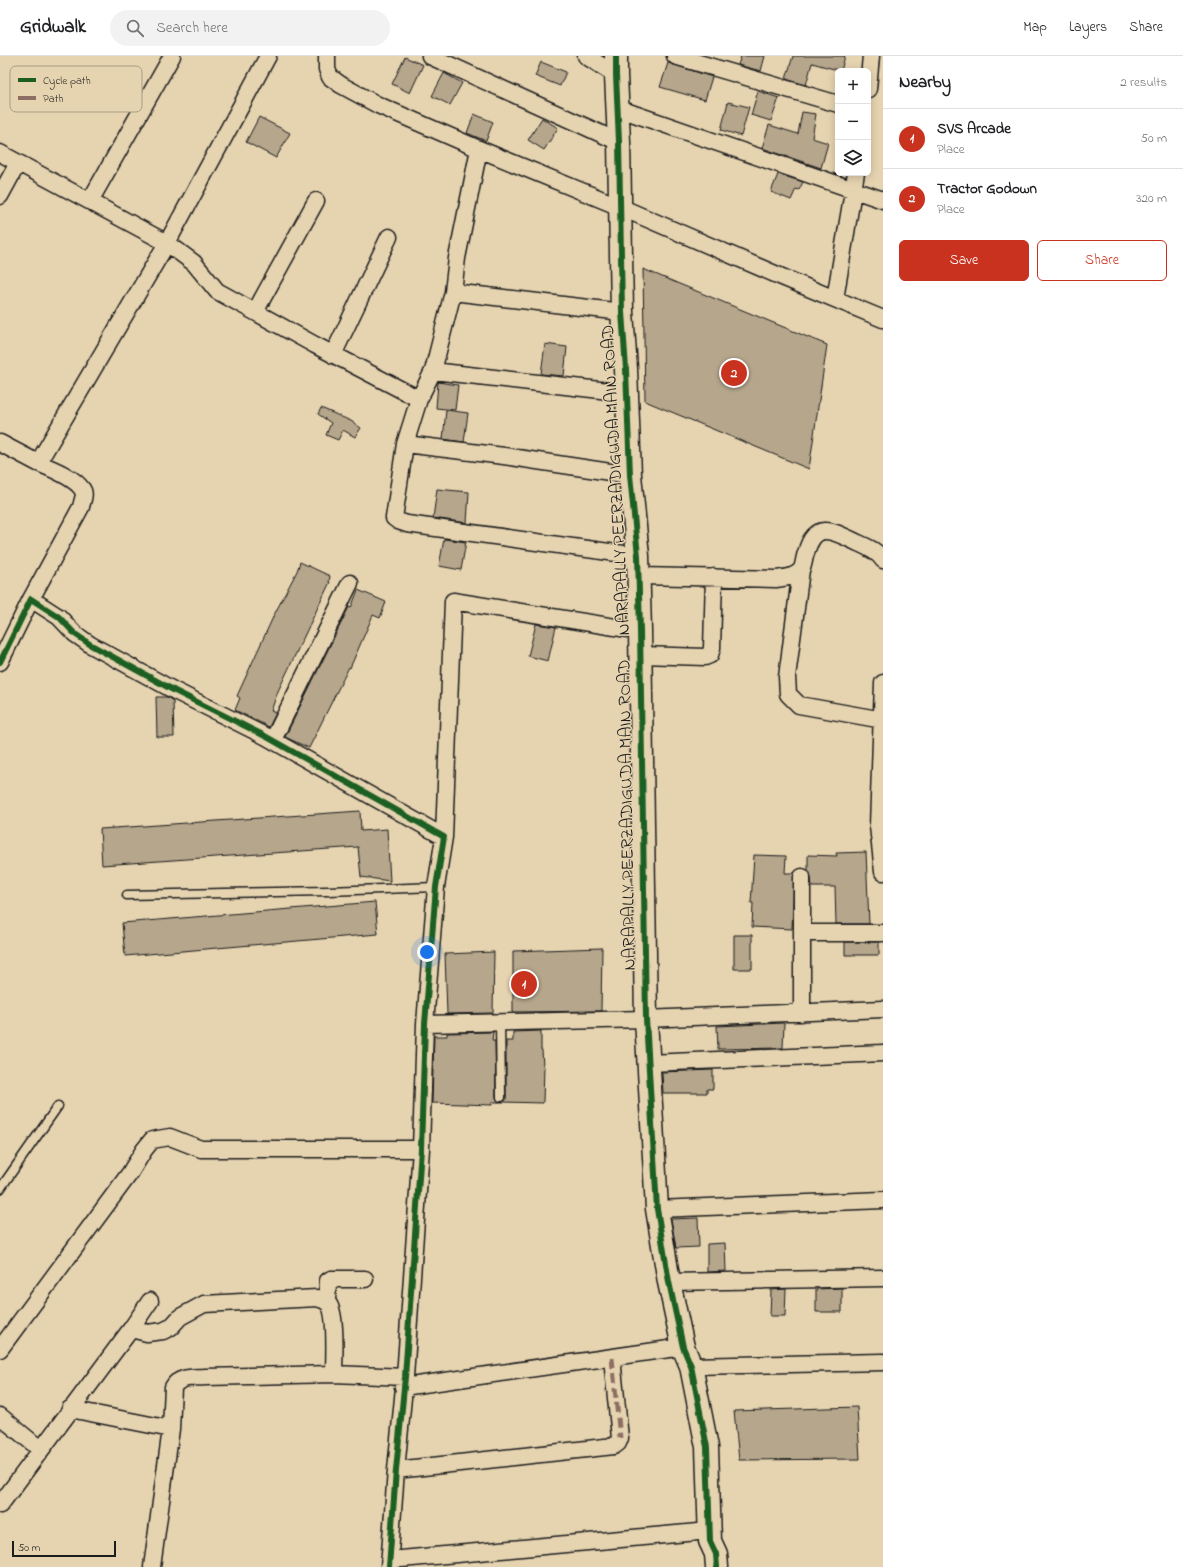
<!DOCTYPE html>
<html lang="en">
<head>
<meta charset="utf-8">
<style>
	body { margin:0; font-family:"Indie Flower",sans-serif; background:#f2f2f2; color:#202124 }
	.controls { position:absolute; right:12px; top:12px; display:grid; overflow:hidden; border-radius:6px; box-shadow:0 2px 10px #0003 }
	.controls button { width:36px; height:36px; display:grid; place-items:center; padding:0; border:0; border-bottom:1px solid #e0e0e0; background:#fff; color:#202124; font:20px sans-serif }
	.scale { position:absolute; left:12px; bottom:10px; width:104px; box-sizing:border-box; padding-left:4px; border:2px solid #1c1c1c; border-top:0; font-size:11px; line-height:14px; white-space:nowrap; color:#1c1c1c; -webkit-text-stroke:3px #e6d4b1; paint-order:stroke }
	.you { position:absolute; left:427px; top:896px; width:14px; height:14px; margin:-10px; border:3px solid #fff; border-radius:50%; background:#1a73e8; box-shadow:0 0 0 6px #1a73e833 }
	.badge { display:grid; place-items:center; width:26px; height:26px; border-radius:50%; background:#c8321e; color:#fff; font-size:13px; font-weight:700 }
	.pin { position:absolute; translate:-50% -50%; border:2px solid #fff; box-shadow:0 1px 4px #0006 }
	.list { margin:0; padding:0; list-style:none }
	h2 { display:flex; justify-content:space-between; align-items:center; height:52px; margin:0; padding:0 16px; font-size:17px }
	h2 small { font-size:13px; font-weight:400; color:#757577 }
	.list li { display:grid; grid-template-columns:26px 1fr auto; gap:12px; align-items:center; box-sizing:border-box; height:60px; padding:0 16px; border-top:1px solid #e0e0e0 }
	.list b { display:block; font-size:15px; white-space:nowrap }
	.list p { margin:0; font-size:13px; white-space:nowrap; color:#757577 }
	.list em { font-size:13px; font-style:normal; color:#757577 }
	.actions { display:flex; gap:8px; padding:12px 16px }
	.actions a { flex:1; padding:9px 0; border:1px solid #c8321e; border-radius:6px; text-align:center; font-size:14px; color:#c8321e }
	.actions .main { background:#c8321e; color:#fff }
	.icon { flex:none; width:22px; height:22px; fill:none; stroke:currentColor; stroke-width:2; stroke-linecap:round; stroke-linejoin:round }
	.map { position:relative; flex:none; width:883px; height:1511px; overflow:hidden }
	header { display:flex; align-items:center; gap:24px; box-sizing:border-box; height:56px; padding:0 20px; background:#fff; border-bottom:1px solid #e0e0e0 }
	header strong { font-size:19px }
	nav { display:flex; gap:22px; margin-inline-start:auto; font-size:14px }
	.search { width:280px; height:36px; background:#f2f2f2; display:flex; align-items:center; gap:10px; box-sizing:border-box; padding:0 14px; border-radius:22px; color:#757577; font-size:15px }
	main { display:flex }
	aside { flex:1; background:#fff }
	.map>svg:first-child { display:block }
</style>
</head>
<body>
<header>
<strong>Gridwalk</strong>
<div class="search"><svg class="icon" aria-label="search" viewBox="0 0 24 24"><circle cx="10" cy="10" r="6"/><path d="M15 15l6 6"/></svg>Search here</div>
<nav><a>Map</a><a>Layers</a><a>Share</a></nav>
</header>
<main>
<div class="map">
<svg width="883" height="1511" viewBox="0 0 883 1511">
	<rect width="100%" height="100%" fill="#e6d4b1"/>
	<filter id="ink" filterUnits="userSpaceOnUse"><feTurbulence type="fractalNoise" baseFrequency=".025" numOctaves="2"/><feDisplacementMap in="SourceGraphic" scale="8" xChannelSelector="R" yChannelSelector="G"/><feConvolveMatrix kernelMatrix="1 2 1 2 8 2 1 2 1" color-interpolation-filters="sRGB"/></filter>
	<g filter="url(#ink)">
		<!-- building -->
		<path fill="#b5a68c" stroke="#1c1c1c" d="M 741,0 L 765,0 L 761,15 L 738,9 Z
			M 793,0 L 845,0 L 841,15 L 812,7 L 806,29 L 786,23 Z
			M 405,1 L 423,9 L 410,37 L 392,28 Z
			M 541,6 L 566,16 L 560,30 L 535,20 Z
			M 668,7 L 712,21 L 705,44 L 660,31 Z
			M 444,17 L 462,27 L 450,49 L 432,40 Z
			M 758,35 L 779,42 L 771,65 L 751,59 Z
			M 728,46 L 749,51 L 741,80 L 721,74 Z
			M 802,56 L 816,58 L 812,82 L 828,87 L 821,112 L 762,92 L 769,69 L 798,78 Z
			M 474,58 L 493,66 L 486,85 L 467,77 Z
			M 259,61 L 290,77 L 276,102 L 246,86 Z
			M 542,62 L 558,72 L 544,94 L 528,84 Z
			M 778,118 L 803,126 L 799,134 L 796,133 L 791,144 L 771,136 Z
			M 643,213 L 827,289 L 809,413 L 645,345 Z
			M 545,288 L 567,291 L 564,320 L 541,318 Z
			M 438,326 L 458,329 L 455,354 L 436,352 Z
			M 321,352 L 351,365 L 361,372 L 355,381 L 343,374 L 338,384 L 326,379 L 331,367 L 318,358 Z
			M 446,354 L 468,357 L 464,386 L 443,383 Z
			M 437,433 L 469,436 L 467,467 L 433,462 Z
			M 444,483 L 466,486 L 461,514 L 439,510 Z
			M 300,506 L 330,520 L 329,526 L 330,526 L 278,635 L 271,655 L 276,657 L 269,671 L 235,654 L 240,642 L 237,640 L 274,559 L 297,515 Z
			M 358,534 L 386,546 L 380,562 L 373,559 L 350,612 L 349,611 L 309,692 L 285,681 L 349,551 L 351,552 Z
			M 536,568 L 556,571 L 548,605 L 528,600 Z
			M 156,641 L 167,641 L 173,645 L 174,681 L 157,681 Z
			M 360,755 L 361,775 L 387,773 L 390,825 L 361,821 L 358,791 L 102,809 L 100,773 Z
			M 866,796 L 869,868 L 836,868 L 835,831 L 812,831 L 811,821 L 808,814 L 808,799 L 837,800 L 836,797 Z
			M 754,799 L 786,800 L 785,817 L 794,817 L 792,873 L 752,871 L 753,847 L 751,847 Z
			M 375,846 L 378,878 L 125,900 L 122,867 Z
			M 734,879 L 752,879 L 752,913 L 734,913 Z
			M 845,886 L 879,886 L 879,899 L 845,899 Z
			M 602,892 L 601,955 L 513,956 L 513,895 Z
			M 494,896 L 493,957 L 447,958 L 445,898 Z
			M 784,967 L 783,992 L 718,993 L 717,970 Z
			M 541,975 L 541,994 L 542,994 L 543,1010 L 544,1010 L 543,1047 L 502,1046 L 506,1044 L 506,985 L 513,985 L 513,976 Z
			M 493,976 L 492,985 L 495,985 L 496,1041 L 497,1044 L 500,1046 L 492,1046 L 492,1049 L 432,1047 L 434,980 L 447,980 L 447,977 Z
			M 713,1014 L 713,1033 L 707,1033 L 707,1037 L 663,1037 L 662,1016 Z
			M 698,1162 L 699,1191 L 676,1192 L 671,1163 Z
			M 725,1187 L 726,1215 L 707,1216 L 707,1188 Z
			M 842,1232 L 842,1256 L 816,1256 L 816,1233 Z
			M 786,1233 L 785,1260 L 770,1260 L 771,1234 Z
			M 857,1351 L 860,1403 L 739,1404 L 734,1355 Z"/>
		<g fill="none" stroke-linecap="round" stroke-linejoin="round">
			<!-- lane casing -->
			<g stroke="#1c1c1c" stroke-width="11">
				<path id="lane" d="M 127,839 L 328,835 L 436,831
					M 500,966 L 501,1041
					M 0,1133 L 58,1050"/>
			</g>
			<!-- street casing -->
			<g stroke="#1c1c1c" stroke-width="19">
				<path id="street" d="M 327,0 L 327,13 L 330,21 L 341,29 L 378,49 L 479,93 L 620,151 L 782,221 L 883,263
					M 430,0 L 619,86
					M 586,0 L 616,19
					M 675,0 L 838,48
					M 868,33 L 871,0
					M 617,52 L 883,144
					M 479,93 L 457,202 L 453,236 L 433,315 L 419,343 L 405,388 L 394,462 L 398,465 L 407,468 L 638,500
					M 0,97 L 167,187 L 194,207 L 217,235 L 315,289 L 419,343
					M 0,140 L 18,107
					M 90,145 L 172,0
					M 453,236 L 622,256
					M 835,243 L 856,117
					M 255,256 L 316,145
					M 333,299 L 389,181
					M 433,315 L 627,337
					M 0,387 L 38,407 L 167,187 L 268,0
					M 405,388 L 504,400 L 630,419
					M 801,514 L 787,621 L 788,638 L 799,649 L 883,664
					M 639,520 L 775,523 C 784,522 794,522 801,514 C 804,510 804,501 806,497 C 815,464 833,475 856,486 C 865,490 878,495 883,504
					M 31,543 L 81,451 C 82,445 86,438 82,433 C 74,421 50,412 38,407
					M 641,599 L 705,601 L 710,599 L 712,592 L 714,521
					M 0,606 L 31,543 L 59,561 L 75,578 L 91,589 L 175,635 L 265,680 L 444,781 L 436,831 L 425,968 L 421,1093 L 405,1321 L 396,1414 L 389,1511
					M 883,627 L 878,770 L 883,816
					M 273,684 L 350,527
					M 444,781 L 453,545 L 640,575
					M 802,877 L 883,877
					M 802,957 L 802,821
					M 425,968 L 646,963 L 883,953
					M 649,1007 L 883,997
					M 657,1153 L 883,1144
					M 669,1226 L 883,1222
					M 327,1245 L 328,1225 L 331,1223 L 365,1223
					M 131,1273 L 147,1277 L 163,1275 L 171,1271 L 180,1261 L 204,1248 L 317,1242 C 320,1243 325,1244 328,1247 C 337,1257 334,1303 334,1318
					M 0,1293 L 130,1117 L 144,1094 L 152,1084 L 170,1081 L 201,1093 L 421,1093
					M 691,1310 L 883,1306
					M 403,1331 L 683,1291
					M 70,1353 L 171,1373
					M 0,1360 L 40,1393
					M 396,1414 L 614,1390 L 618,1387 L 620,1382 L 612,1302
					M 0,1449 L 131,1273 L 150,1245
					M 390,1504 L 709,1475
					M 152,1511 L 171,1373 L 173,1331 C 179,1320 194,1322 205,1321 L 334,1318 L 405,1321"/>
			</g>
			<!-- secondary casing -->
			<g stroke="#1c1c1c" stroke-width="25">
				<path id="secondary" d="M 616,0 L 616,19 L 619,86 L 622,256 L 626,313 L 630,419 L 638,500 L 640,575 L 646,963 L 657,1153 L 669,1226 L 683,1291 L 691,1310 L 707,1391 L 710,1485 L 716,1498 L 717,1511"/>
			</g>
			<!-- lane -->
			<use href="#lane" stroke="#e6d4b1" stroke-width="8"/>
			<!-- street -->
			<use href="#street" stroke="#e6d4b1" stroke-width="16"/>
			<!-- secondary -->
			<use href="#secondary" stroke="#e6d4b1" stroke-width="22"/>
			<!-- quiet -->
			<path stroke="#8d6e63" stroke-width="5" stroke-dasharray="10 5" stroke-linecap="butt" d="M 612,1302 L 620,1382"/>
			<!-- cycleway casing -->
			<g stroke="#e6d4b1" stroke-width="8">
				<path id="cycleway" d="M 616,0 L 616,19 L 619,86 L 622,256 L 626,313 L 630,419 L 638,500 L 640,575 L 646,963 L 657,1153 L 669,1226 L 683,1291 L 691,1310 L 707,1391 L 710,1485 L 716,1498 L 717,1511
					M 0,606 L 31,543 L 59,561 L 75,578 L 91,589 L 175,635 L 265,680 L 444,781 L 436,831 L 425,968 L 421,1093 L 405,1321 L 396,1414 L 389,1511"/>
			</g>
			<!-- cycleway -->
			<use href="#cycleway" stroke="#1b5e20" stroke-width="6"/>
		</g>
	</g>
	<g text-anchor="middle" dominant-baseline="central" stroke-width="3" stroke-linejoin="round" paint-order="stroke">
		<!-- street labels -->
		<g font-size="18" fill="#1c1c1c" stroke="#e6d4b1">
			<text transform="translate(617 424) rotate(-93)">NARAPALLY PEERZADIGUDA MAIN ROAD</text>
			<text transform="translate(628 759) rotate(-91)">NARAPALLY PEERZADIGUDA MAIN ROAD</text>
		</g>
	</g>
	<!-- legend -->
	<rect x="10" y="10" width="132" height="46" rx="6" fill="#e6d4b1" stroke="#a99d84" stroke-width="1"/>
	<rect x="18" y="22" width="18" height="4" fill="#1b5e20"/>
	<rect x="18" y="40" width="18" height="4" fill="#8d6e63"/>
	<g font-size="11" fill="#1c1c1c">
		<text x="43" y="28">Cycle path</text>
		<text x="43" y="46">Path</text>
	</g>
</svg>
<div class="controls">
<button>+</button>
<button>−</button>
<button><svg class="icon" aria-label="layers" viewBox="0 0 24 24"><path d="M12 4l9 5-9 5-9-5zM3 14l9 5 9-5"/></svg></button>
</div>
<div class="scale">50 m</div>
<div class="you"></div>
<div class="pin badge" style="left:524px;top:928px">1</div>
<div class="pin badge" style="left:734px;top:317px">2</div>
</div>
<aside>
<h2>Nearby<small>2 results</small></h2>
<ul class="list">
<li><span class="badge">1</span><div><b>SVS Arcade</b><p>Place</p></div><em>50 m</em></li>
<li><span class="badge">2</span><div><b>Tractor Godown</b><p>Place</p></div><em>320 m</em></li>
</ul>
<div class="actions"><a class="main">Save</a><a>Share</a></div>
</aside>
</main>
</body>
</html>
